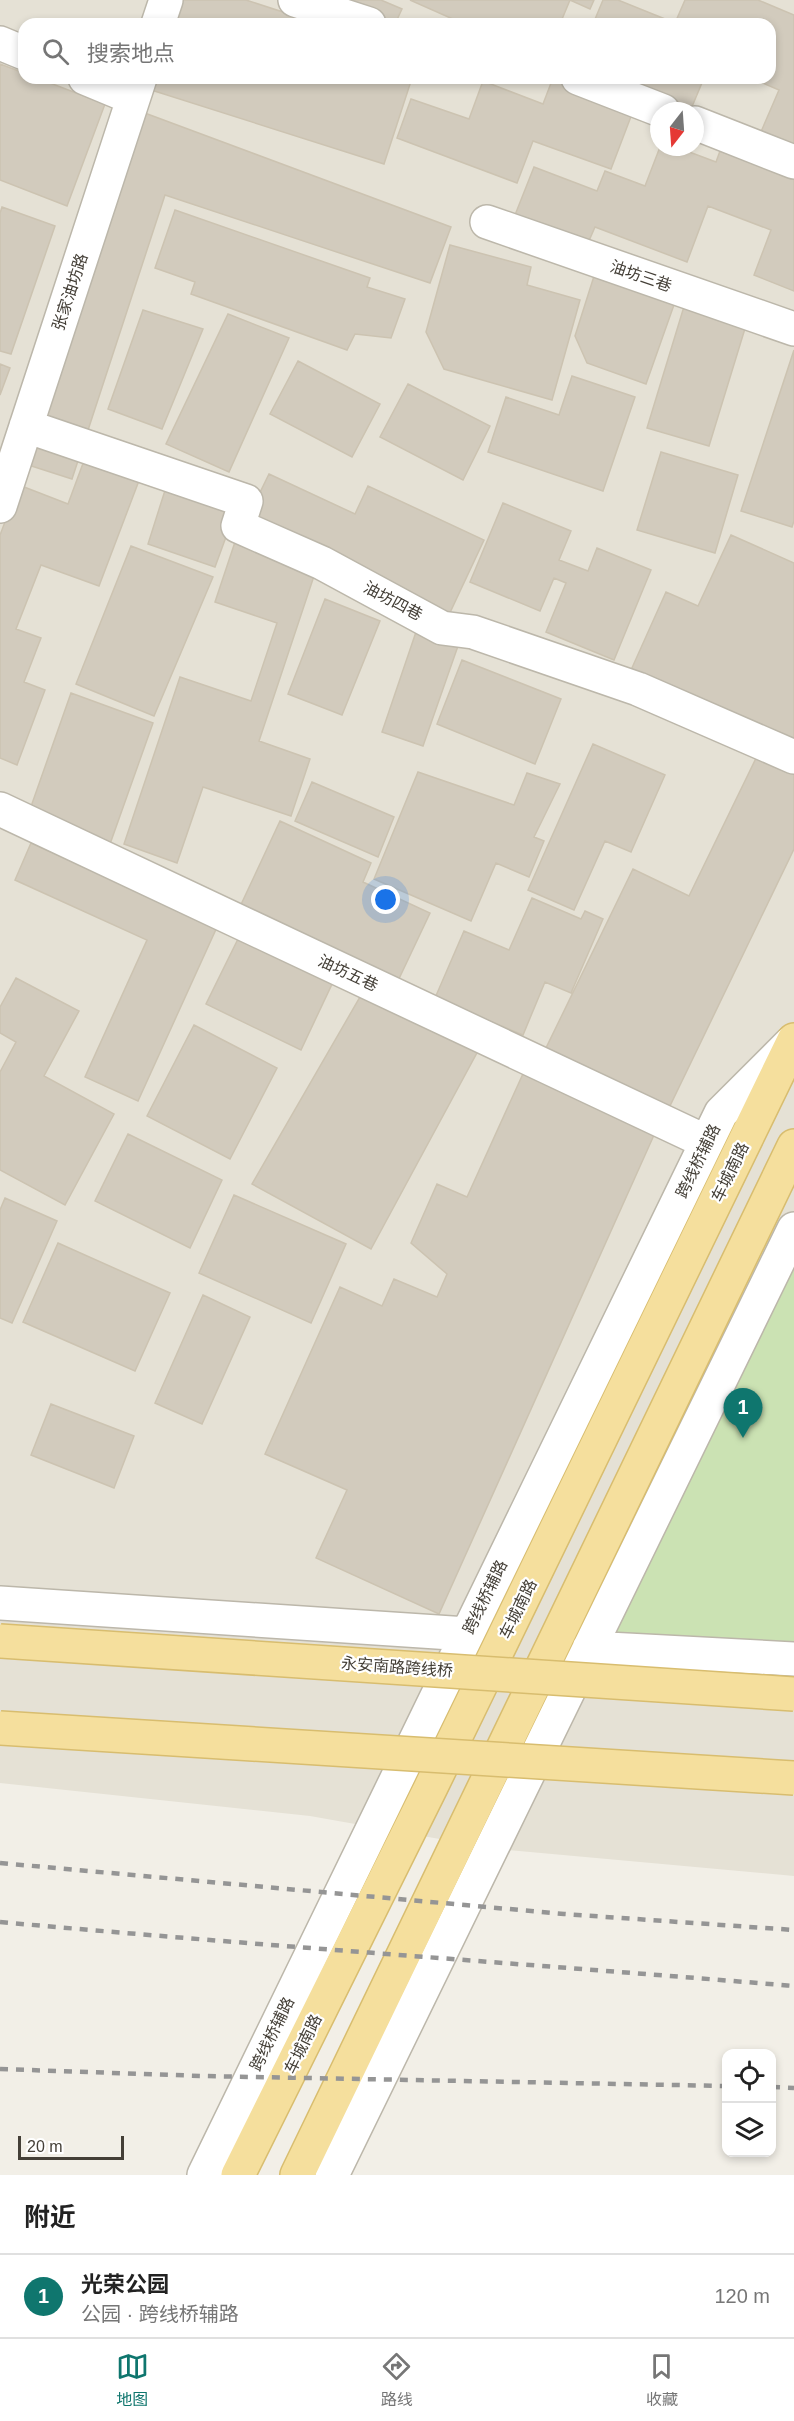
<!DOCTYPE html>
<html lang="zh">
<head>
<meta charset="utf-8">
<style>
	body { margin:0; font-family:Helvetica,"Noto Sans SC",sans-serif; background:#f6f6f6; color:#222 }
	.controls { position:absolute; right:18px; bottom:18px; display:grid; overflow:hidden; border-radius:12px; box-shadow:0 3px 9px #0003 }
	.controls button { width:54px; height:54px; display:grid; place-items:center; padding:0; border:0; border-bottom:2px solid #e0e0e0; background:#fff; color:#222; font:30px sans-serif }
	.compass { position:absolute; left:650px; top:102px; width:54px; height:54px; border-radius:50%; background:#fff; box-shadow:0 3px 9px #0003; rotate:197deg }
	.scale { position:absolute; left:18px; bottom:15px; width:106px; box-sizing:border-box; padding-left:6px; border:3px solid #443f37; border-top:0; font-size:16px; line-height:21px; white-space:nowrap; color:#443f37; -webkit-text-stroke:4px #fff; paint-order:stroke }
	.you { position:absolute; left:386px; top:900px; width:21px; height:21px; margin:-15px; border:4px solid #fff; border-radius:50%; background:#1a73e8; box-shadow:0 0 0 9px #1a73e833 }
	.badge { display:grid; place-items:center; width:39px; height:39px; border-radius:50%; background:#0f766e; color:#fff; font-size:20px; font-weight:700 }
	.pin { position:absolute; translate:-50% -50px; filter:drop-shadow(0 2px 3px #0008) }
	.pin::after { content:''; position:absolute; top:32px; width:21px; height:18px; background:inherit; clip-path:polygon(0 0,100% 0,50% 100%) }
	.list { margin:0; padding:0; list-style:none }
	h2 { display:flex; justify-content:space-between; align-items:center; height:78px; margin:0; padding:0 24px; font-size:26px }
	h2 small { font-size:20px; font-weight:400; color:#767676 }
	.list li { display:grid; grid-template-columns:39px 1fr auto; gap:18px; align-items:center; box-sizing:border-box; height:84px; padding:0 24px; border-top:2px solid #e0e0e0 }
	.list b { display:block; font-size:22px; white-space:nowrap }
	.list p { margin:0; font-size:20px; white-space:nowrap; color:#767676 }
	.list em { font-size:20px; font-style:normal; color:#767676 }
	.icon { flex:none; width:33px; height:33px; fill:none; stroke:currentColor; stroke-width:2; stroke-linecap:round; stroke-linejoin:round }
	.map { position:relative; flex:none; width:794px; height:2175px; overflow:hidden }
	.search { position:absolute; background:#fff; box-shadow:0 3px 9px #0003; left:18px; right:18px; top:18px; height:66px; display:flex; align-items:center; gap:15px; box-sizing:border-box; padding:0 21px; border-radius:18px; color:#767676; font-size:22px }
	.sheet { height:162px; background:#fff }
	nav { display:flex; justify-content:space-around; align-items:center; box-sizing:border-box; height:84px; border-top:2px solid #e0e0e0; background:#fff; font-size:16px; color:#767676 }
	nav a { display:grid; justify-items:center; gap:3px }
	nav .on { color:#0f766e }
	.map>svg:first-child { display:block }
</style>
</head>
<body>
<div class="map">
<svg width="794" height="2175" viewBox="0 0 794 2175">
	<rect width="100%" height="100%" fill="#f2efe7"/>
	<!-- residential -->
	<path fill="#e5e1d5" fill-rule="evenodd" d="M 0,0 L 794,0 L 794,1876 L 496,1849 L 310,1816 L 0,1783 ZM 24,24 L 770,24 L 770,78 L 24,78 ZM 659,111 L 695,111 L 695,147 L 659,147 Z"/>
	<!-- green -->
	<path fill="#cbe2b3" d="M 794,1228 L 794,1659 L 589,1648 Z"/>
	<!-- building -->
	<path fill="#d2cbbd" stroke="#ccc3b1" stroke-width="1.5" d="M 176,0 L 246,0 L 320,24 L 168,24 Z
		M 348,0 L 381,0 L 402,9 L 395,24 L 367,24 Z
		M 410,0 L 594,0 L 590,9 L 570,0 L 560,24 L 464,24 Z
		M 603,0 L 618,0 L 675,23 L 685,0 L 758,0 L 794,15 L 794,156 L 757,141 L 779,90 L 751,78 L 770,78 L 770,24 L 593,24 Z
		M 0,64 L 24,73 L 24,78 L 37,78 L 105,104 L 67,206 L 0,180 Z
		M 151,78 L 412,78 L 384,164 L 148,89 Z
		M 553,78 L 635,106 L 611,169 L 533,141 L 517,183 L 397,138 L 411,99 L 469,119 L 483,81 L 543,104 Z
		M 618,78 L 704,78 L 691,109 Z
		M 134,109 L 451,227 L 430,283 L 165,195 L 72,479 L 19,462 Z
		M 724,140 L 794,167 L 794,291 L 754,275 L 771,230 L 708,206 L 687,262 L 595,227 L 588,243 L 515,215 L 534,167 L 597,191 L 605,171 L 645,186 L 660,147 L 676,147 L 716,162 Z
		M 2,207 L 55,226 L 11,354 L 0,351 L 0,213 Z
		M 175,210 L 370,278 L 367,287 L 405,299 L 391,338 L 355,334 L 347,350 L 191,294 L 195,282 L 155,268 Z
		M 450,245 L 531,267 L 527,285 L 580,300 L 552,400 L 444,369 L 426,332 Z
		M 595,273 L 675,302 L 646,384 L 587,363 L 575,336 Z
		M 686,300 L 747,322 L 709,446 L 647,428 Z
		M 143,310 L 203,329 L 162,429 L 108,409 Z
		M 228,314 L 289,338 L 229,472 L 166,444 Z
		M 794,350 L 794,521 L 792,527 L 741,511 Z
		M 298,361 L 380,404 L 352,457 L 270,414 Z
		M 0,364 L 10,368 L 0,395 Z
		M 572,376 L 635,397 L 603,491 L 488,452 L 506,397 L 559,415 Z
		M 408,384 L 490,426 L 463,480 L 380,437 Z
		M 661,452 L 738,475 L 715,553 L 637,530 Z
		M 85,458 L 140,478 L 99,586 L 41,565 L 16,629 L 41,638 L 24,682 L 45,690 L 17,765 L 0,758 L 0,535 L 19,485 L 68,504 Z
		M 269,474 L 355,514 L 368,486 L 484,540 L 447,619 L 248,517 Z
		M 168,481 L 238,504 L 215,567 L 148,544 Z
		M 503,503 L 571,531 L 559,560 L 588,571 L 597,548 L 651,570 L 614,660 L 546,632 L 566,583 L 554,578 L 540,611 L 470,582 Z
		M 731,535 L 794,563 L 794,743 L 631,670 L 666,592 L 698,606 Z
		M 236,539 L 317,567 L 259,741 L 310,759 L 291,816 L 203,787 L 177,863 L 124,844 L 180,677 L 251,701 L 277,623 L 215,602 Z
		M 131,546 L 213,577 L 154,716 L 76,684 Z
		M 325,599 L 380,621 L 342,715 L 288,694 Z
		M 416,632 L 458,646 L 423,746 L 382,732 Z
		M 462,660 L 561,699 L 535,764 L 437,724 Z
		M 71,693 L 153,723 L 110,844 L 28,815 Z
		M 593,744 L 665,775 L 631,852 L 605,841 L 574,910 L 528,890 Z
		M 760,750 L 794,766 L 794,849 L 668,1110 L 545,1050 L 633,869 L 689,896 Z
		M 418,772 L 514,805 L 527,773 L 560,784 L 534,837 L 544,841 L 529,877 L 496,863 L 471,921 L 374,879 Z
		M 312,782 L 394,817 L 378,857 L 295,821 Z
		M 280,821 L 371,863 L 363,882 L 430,913 L 396,985 L 238,911 Z
		M 31,843 L 217,927 L 138,1101 L 85,1077 L 147,940 L 15,880 Z
		M 532,898 L 581,919 L 585,911 L 603,919 L 571,993 L 545,982 L 523,1035 L 435,998 L 464,931 L 509,950 Z
		M 239,937 L 333,982 L 301,1050 L 206,1004 Z
		M 16,978 L 79,1011 L 44,1076 L 114,1114 L 65,1205 L 0,1170 L 0,1072 L 16,1042 L 0,1033 L 0,1007 Z
		M 364,990 L 479,1049 L 371,1249 L 252,1184 Z
		M 194,1025 L 277,1068 L 230,1159 L 147,1116 Z
		M 527,1065 L 659,1124 L 439,1614 L 316,1558 L 347,1490 L 265,1454 L 340,1287 L 382,1306 L 394,1279 L 437,1297 L 447,1274 L 411,1243 L 437,1184 L 467,1197 Z
		M 128,1134 L 222,1180 L 190,1248 L 95,1201 Z
		M 234,1195 L 346,1244 L 311,1323 L 199,1273 Z
		M 5,1198 L 57,1221 L 12,1323 L 0,1318 L 0,1210 Z
		M 58,1243 L 170,1293 L 135,1371 L 23,1322 Z
		M 203,1295 L 250,1317 L 202,1424 L 155,1403 Z
		M 51,1404 L 134,1436 L 114,1488 L 31,1455 Z"/>
	<g fill="none" stroke-linecap="round" stroke-linejoin="round">
		<!-- minor casing -->
		<g stroke="#bcb7aa" stroke-width="36">
			<path id="minor" d="M 295,0 L 369,24
				M 158,24 L 166,0
				M 0,43 L 24,53
				M 85,78 L 133,98
				M 578,78 L 663,111
				M 695,123 L 794,162
				M 487,222 L 794,329
				M 26,426 L 246,501 L 238,526 L 322,563 L 442,628 L 473,632 L 638,689 L 794,757
				M 0,506 L 140,78
				M 0,809 L 696,1137
				M 0,1603 L 467,1634
				M 589,1648 L 794,1659
				M 204,2175 L 721,1113 L 791,1043
				M 332,2175 L 794,1229"/>
		</g>
		<!-- major casing -->
		<g stroke="#d8bd6f" stroke-width="36">
			<path id="major" d="M 238,2175 L 430,1789 L 794,1040
				M 297,2175 L 794,1146"/>
		</g>
		<!-- minor -->
		<use href="#minor" stroke="#fff" stroke-width="33"/>
		<!-- major -->
		<use href="#major" stroke="#f5df9d" stroke-width="33"/>
		<!-- rail -->
		<path stroke="#959595" stroke-width="4.5" stroke-dasharray="8 8" stroke-linecap="butt" d="M 0,1863 L 564,1914 L 794,1930
			M 0,1922 C 264,1946 529,1964 794,1986
			M 0,2069 L 202,2076 L 726,2086
			M 772,2087 L 794,2088"/>
		<!-- major-bridge casing -->
		<g stroke="#d8bd6f" stroke-width="36" stroke-linecap="butt">
			<path id="major-bridge" d="M 0,1641 L 794,1694
				M 0,1728 L 794,1778"/>
		</g>
		<!-- major-bridge -->
		<use href="#major-bridge" stroke="#f5df9d" stroke-width="33"/>
	</g>
	<g text-anchor="middle" dominant-baseline="central" stroke-width="4.5" stroke-linejoin="round" paint-order="stroke">
		<!-- street labels -->
		<g font-size="16" fill="#443f37" stroke="#fff">
			<text transform="translate(641 276) rotate(19)">油坊三巷</text>
			<text transform="translate(70 292) rotate(-72)">张家油坊路</text>
			<text transform="translate(393 601) rotate(28)">油坊四巷</text>
			<text transform="translate(348 973) rotate(25)">油坊五巷</text>
			<text transform="translate(698 1161) rotate(-64)">跨线桥辅路</text>
			<text transform="translate(730 1172) rotate(-64)">车城南路</text>
			<text transform="translate(485 1597) rotate(-64)">跨线桥辅路</text>
			<text transform="translate(518 1609) rotate(-64)">车城南路</text>
			<text transform="translate(397 1667) rotate(4)">永安南路跨线桥</text>
			<text transform="translate(272 2034) rotate(-64)">跨线桥辅路</text>
			<text transform="translate(303 2044) rotate(-64)">车城南路</text>
		</g>
	</g>
</svg>
<div class="controls">
<button><svg class="icon" aria-label="locate" viewBox="0 0 24 24"><circle cx="12" cy="12" r="6"/><path d="M12 2v4M12 18v4M2 12h4M18 12h4"/></svg></button>
<button><svg class="icon" aria-label="layers" viewBox="0 0 24 24"><path d="M12 4l9 5-9 5-9-5zM3 14l9 5 9-5"/></svg></button>
</div>
<svg class="compass" viewBox="-18 -18 36 36"><path d="M0-13l5 13h-10z" fill="#e53935"/><path d="M0 13l5-13h-10z" fill="#767676"/></svg>
<div class="scale">20 m</div>
<div class="you"></div>
<div class="pin badge" style="left:743px;top:1438px">1</div>
<div class="search"><svg class="icon" aria-label="search" viewBox="0 0 24 24"><circle cx="10" cy="10" r="6"/><path d="M15 15l6 6"/></svg>搜索地点</div>
</div>
<section class="sheet">
<h2>附近<small></small></h2>
<ul class="list">
<li><span class="badge">1</span><div><b>光荣公园</b><p>公园 · 跨线桥辅路</p></div><em>120 m</em></li>
</ul>
</section>
<nav>
<a class="on"><svg class="icon" aria-label="map" viewBox="0 0 24 24"><path d="M3 6l6-2 6 2 6-2v14l-6 2-6-2-6 2zM9 4v14M15 6v14"/></svg>地图</a>
<a><svg class="icon" aria-label="directions" viewBox="0 0 24 24"><path d="M12 3l9 9-9 9-9-9zM9 14v-3h6M13 9l2 2-2 2"/></svg>路线</a>
<a><svg class="icon" aria-label="saved" viewBox="0 0 24 24"><path d="M7 4h10v16l-5-4-5 4z"/></svg>收藏</a>
</nav>
</body>
</html>
